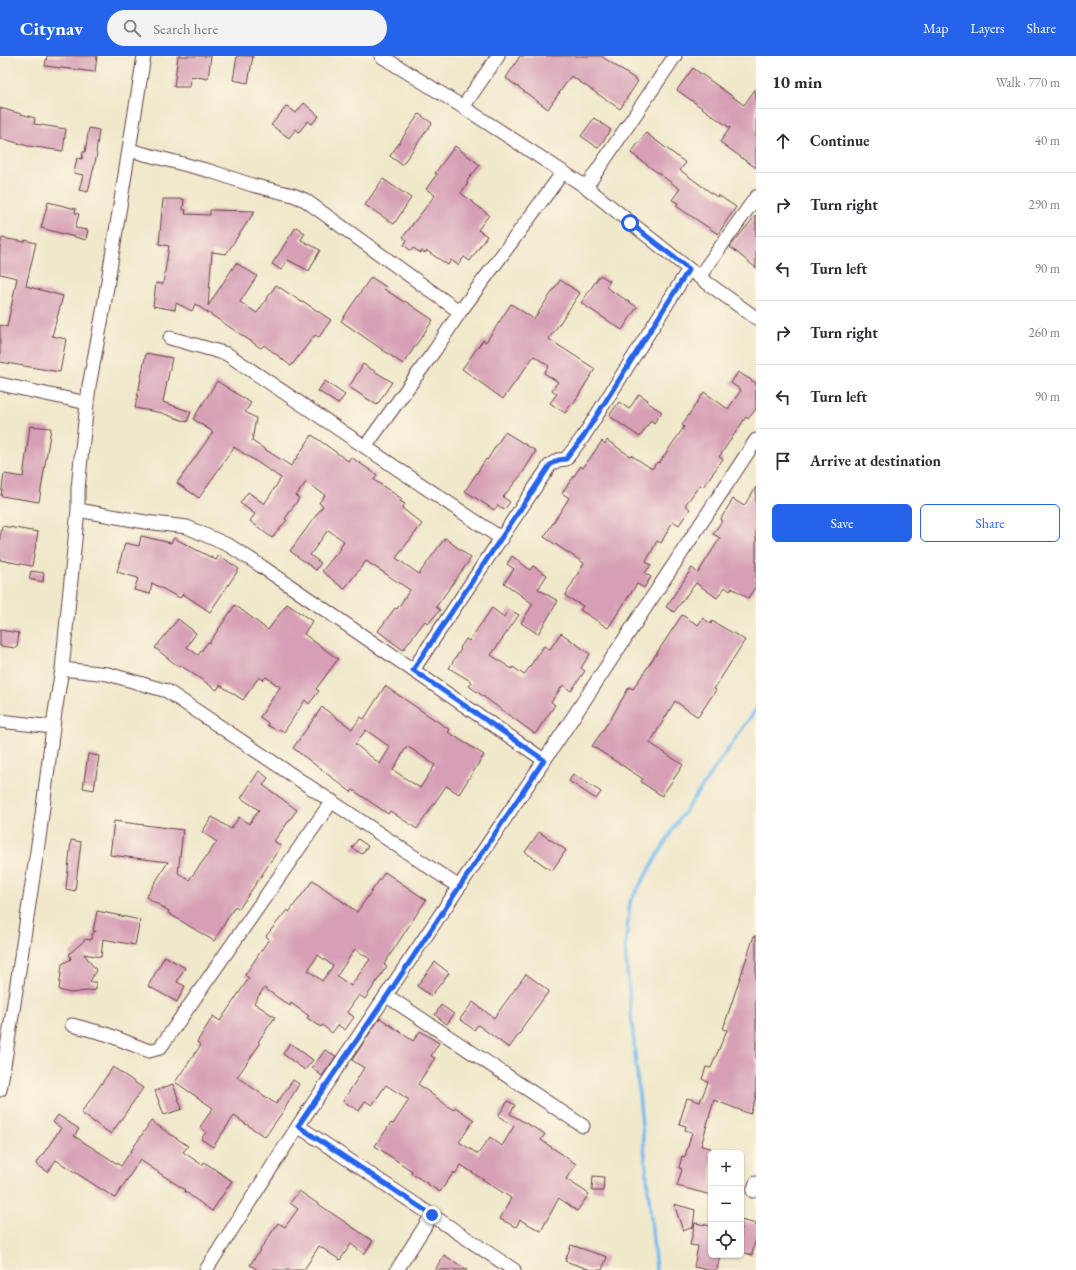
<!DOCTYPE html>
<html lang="en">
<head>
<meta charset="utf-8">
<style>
	body { margin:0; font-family:"EB Garamond",serif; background:#f2f2f3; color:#2b2b33 }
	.controls { position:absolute; right:12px; bottom:12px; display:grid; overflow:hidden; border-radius:6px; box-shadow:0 1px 3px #0004 }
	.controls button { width:36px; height:36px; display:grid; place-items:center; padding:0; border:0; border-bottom:1px solid #e1e1e2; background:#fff; color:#2b2b33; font:20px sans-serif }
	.stop { position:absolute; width:12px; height:12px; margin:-9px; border:3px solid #2563eb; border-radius:50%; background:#fff }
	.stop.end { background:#2563eb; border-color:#fff; box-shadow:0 1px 4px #0008 }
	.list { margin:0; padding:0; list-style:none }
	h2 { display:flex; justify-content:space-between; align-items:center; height:52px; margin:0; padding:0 16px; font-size:17px }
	h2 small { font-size:13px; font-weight:400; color:#7c7c81 }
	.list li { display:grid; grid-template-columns:26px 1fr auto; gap:12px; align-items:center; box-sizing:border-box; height:64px; padding:0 16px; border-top:1px solid #e1e1e2 }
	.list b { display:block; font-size:15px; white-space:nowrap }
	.list em { font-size:13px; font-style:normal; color:#7c7c81 }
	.actions { display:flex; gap:8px; padding:12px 16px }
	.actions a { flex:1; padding:9px 0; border:1px solid #2563eb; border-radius:6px; text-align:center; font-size:14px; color:#2563eb }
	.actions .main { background:#2563eb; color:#fff }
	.icon { flex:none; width:22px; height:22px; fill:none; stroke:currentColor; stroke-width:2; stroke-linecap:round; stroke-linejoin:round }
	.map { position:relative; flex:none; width:756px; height:1214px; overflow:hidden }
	header { display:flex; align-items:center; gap:24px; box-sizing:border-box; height:56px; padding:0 20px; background:#2563eb; color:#fff }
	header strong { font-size:19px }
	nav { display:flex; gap:22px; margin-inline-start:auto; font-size:14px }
	.search { width:280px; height:36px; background:#f2f2f3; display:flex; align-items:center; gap:10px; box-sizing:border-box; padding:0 14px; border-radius:22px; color:#7c7c81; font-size:15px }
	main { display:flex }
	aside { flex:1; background:#fff }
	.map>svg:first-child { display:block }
</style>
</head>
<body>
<header>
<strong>Citynav</strong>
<div class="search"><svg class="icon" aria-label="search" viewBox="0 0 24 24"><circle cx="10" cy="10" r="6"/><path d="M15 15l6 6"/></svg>Search here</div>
<nav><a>Map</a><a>Layers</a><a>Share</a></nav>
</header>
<main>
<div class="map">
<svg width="756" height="1214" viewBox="0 0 756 1214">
	<rect width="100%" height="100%" fill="#fcf5e5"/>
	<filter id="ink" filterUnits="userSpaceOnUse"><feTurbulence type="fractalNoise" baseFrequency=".025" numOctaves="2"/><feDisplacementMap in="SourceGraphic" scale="8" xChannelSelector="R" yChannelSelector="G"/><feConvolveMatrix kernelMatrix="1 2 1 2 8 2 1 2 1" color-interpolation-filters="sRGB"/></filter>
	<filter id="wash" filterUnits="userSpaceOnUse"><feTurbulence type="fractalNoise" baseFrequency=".012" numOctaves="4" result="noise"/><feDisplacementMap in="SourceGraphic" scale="16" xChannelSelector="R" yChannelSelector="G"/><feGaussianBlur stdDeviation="0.9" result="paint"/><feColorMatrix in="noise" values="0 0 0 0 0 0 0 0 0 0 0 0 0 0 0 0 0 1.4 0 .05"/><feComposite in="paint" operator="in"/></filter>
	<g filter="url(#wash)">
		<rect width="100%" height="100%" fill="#f0e8cb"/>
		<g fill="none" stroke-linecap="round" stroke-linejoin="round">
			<!-- stream -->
			<path stroke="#78bcee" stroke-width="3.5" d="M 656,1214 L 625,894 L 630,846 L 676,768 L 756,653"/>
		</g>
		<g id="blocks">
			<!-- building -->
			<path fill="#d69fb5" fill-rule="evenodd" d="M 47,0 L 97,0 L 95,16 L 45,10 Z
				M 178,0 L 211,0 L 208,23 L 191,20 L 190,31 L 174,31 Z
				M 237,0 L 253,0 L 248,27 L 233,24 Z
				M 520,0 L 601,0 L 638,25 L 620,53 L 571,20 L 548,53 L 506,22 Z
				M 693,12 L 744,49 L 756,32 L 756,112 L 720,86 L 730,72 L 677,34 Z
				M 304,47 L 319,60 L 312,68 L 308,65 L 299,76 L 296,73 L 289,82 L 271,69 L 287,50 L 296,57 Z
				M 0,52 L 35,62 L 34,68 L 66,73 L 63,95 L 28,90 L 0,82 Z
				M 419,58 L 432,67 L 402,109 L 390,100 Z
				M 594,62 L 611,74 L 598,92 L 581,80 Z
				M 89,72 L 99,74 L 96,97 L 97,98 L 88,136 L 79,134 L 83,119 L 74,117 L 77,102 L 82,103 L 83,96 L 85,96 Z
				M 646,77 L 686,107 L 680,114 L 717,141 L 718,139 L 736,151 L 718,178 L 676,150 L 678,147 L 672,144 L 680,133 L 631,97 Z
				M 455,90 L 480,109 L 466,126 L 468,127 L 461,137 L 489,159 L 478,174 L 487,180 L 470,205 L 464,201 L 458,209 L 451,204 L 448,209 L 427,195 L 425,197 L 422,195 L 421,197 L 413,192 L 411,195 L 404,189 L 407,184 L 403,181 L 435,139 L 426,133 L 437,118 L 435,117 Z
				M 383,123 L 411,142 L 394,168 L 365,149 Z
				M 163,143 L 184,143 L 183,154 L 186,154 L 185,158 L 210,159 L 210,154 L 255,155 L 226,198 L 212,196 L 208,250 L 236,207 L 257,220 L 240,246 L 257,257 L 276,229 L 303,247 L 304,246 L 331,264 L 319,281 L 315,279 L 291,310 L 264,289 L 261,292 L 195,248 L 192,255 L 176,247 L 175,254 L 153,250 L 156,227 L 163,228 L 169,190 L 159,188 Z
				M 48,146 L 76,153 L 75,157 L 79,158 L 75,172 L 88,174 L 86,184 L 41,172 Z
				M 756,159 L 756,212 L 730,191 Z
				M 296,171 L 305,177 L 301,184 L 320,194 L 309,215 L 288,204 L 281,214 L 272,208 Z
				M 2,182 L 25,186 L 25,184 L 36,187 L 26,230 L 63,240 L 52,280 L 66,283 L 60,316 L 0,306 L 0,269 L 7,271 L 17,222 L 0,218 L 0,191 Z
				M 600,219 L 610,225 L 606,231 L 637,251 L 622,274 L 581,247 Z
				M 371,221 L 386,231 L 384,233 L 404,246 L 405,245 L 433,264 L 403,308 L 341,265 Z
				M 560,224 L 580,237 L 549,283 L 595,313 L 573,348 L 572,347 L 565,357 L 550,347 L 557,338 L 552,334 L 558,326 L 544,317 L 549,310 L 534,300 L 503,343 L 462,313 L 483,284 L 486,286 L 511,248 L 534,263 Z
				M 146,297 L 172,302 L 163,346 L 191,356 L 187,366 L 162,357 L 135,352 Z
				M 363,308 L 392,326 L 377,349 L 349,331 Z
				M 738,316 L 756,327 L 756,353 L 748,363 L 746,361 L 719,401 L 723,403 L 703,431 L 700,429 L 685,449 L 690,453 L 679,469 L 673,465 L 661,487 L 657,485 L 646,506 L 651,509 L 645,517 L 651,521 L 644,532 L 637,528 L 608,572 L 580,554 L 583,550 L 565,540 L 584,507 L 544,481 L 569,442 L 562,437 L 581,410 L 583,412 L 602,385 L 605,388 L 607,384 L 630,400 L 631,399 L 652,413 L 657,406 L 659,407 L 684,371 L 682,369 L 704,336 L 728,353 L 741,334 L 731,327 Z
				M 217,325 L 251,347 L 245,356 L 256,362 L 252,385 L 291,410 L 312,379 L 348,405 L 351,401 L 377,419 L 374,424 L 402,443 L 400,445 L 405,448 L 402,452 L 422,468 L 396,502 L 419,518 L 445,482 L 471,502 L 436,551 L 440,554 L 428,568 L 425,565 L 403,594 L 378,575 L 395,552 L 397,553 L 410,534 L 366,505 L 344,533 L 322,515 L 341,492 L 340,491 L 344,485 L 328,474 L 310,499 L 321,507 L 316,514 L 290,495 L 323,450 L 319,447 L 325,439 L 306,426 L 296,440 L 299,442 L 285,463 L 287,464 L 272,482 L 250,465 L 255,458 L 240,447 L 248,436 L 263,447 L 265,447 L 281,422 L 234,391 L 199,442 L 177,427 L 213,376 L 193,363 Z
				M 325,325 L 345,339 L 338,348 L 318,335 Z
				M 639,338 L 648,344 L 647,346 L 662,356 L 654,367 L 651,364 L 640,381 L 609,360 L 619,346 L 629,353 Z
				M 30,370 L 51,372 L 39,446 L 1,440 L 4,418 L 23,421 Z
				M 505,376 L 536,395 L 522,418 L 503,441 L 510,446 L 504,454 L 498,449 L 494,454 L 465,435 L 486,403 L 487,404 Z
				M 756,431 L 756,530 L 748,542 L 732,532 L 730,535 L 725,531 L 717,542 L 696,527 L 674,556 L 666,551 L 692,512 L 698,517 L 720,482 L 713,478 L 722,465 L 720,464 L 733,443 L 744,450 Z
				M 2,470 L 38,476 L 32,510 L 0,504 L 0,482 Z
				M 141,480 L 171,487 L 174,482 L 216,504 L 219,499 L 239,513 L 210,556 L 183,538 L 180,542 L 152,527 L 150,538 L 134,534 L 138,522 L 117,516 L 125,487 L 139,490 Z
				M 512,500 L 530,514 L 533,510 L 547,519 L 538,533 L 558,545 L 538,578 L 521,567 L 533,548 L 504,527 L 514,513 L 507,508 Z
				M 31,515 L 44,517 L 43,526 L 29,523 Z
				M 287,548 L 312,565 L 304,578 L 338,603 L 316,633 L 319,635 L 309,648 L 305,644 L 284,676 L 279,673 L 278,675 L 267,669 L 268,667 L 260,661 L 280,631 L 266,621 L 263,624 L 259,621 L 243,644 L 220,629 L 217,634 L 180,609 L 179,611 L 155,592 L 178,563 L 196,577 L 187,591 L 198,599 L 208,586 L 209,587 L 235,549 L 268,574 Z
				M 492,552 L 504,561 L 509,553 L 519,559 L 491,599 L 512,613 L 513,611 L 524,619 L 544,590 L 550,593 L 561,577 L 590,598 L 581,612 L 585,615 L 571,635 L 563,629 L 551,646 L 555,649 L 535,678 L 469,630 L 472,626 L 449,612 L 461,593 L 460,592 L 466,583 L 469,585 Z
				M 682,559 L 698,569 L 703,562 L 711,568 L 712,565 L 745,584 L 714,633 L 716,634 L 698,661 L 675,645 L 650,687 L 683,709 L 662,740 L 641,726 L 643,723 L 592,690 L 612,661 L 629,631 L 633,633 Z
				M 0,574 L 19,577 L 17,592 L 0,590 Z
				M 385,630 L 450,674 L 448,676 L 484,699 L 459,738 L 446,730 L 417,773 L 390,755 L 388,758 L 353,734 L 351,736 L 293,692 L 322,651 L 352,673 L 361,661 L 364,663 ZM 366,674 L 390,691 L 380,708 L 355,688 ZM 407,690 L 435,709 L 420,732 L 393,714 Z
				M 88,698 L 99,700 L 94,734 L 83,732 Z
				M 259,715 L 268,722 L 263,729 L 297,754 L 274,785 L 281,790 L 239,853 L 235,850 L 214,885 L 168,857 L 169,855 L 146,841 L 168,806 L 110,799 L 114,765 L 183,774 L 178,817 L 189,824 L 217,786 L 202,776 L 212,761 L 231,773 L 239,761 L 249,768 L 259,754 L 241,742 Z
				M 573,718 L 601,736 L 596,743 L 569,725 Z
				M 539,776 L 566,794 L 552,815 L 525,796 Z
				M 358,783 L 368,790 L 362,798 L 352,792 Z
				M 71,784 L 81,786 L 75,835 L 66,833 Z
				M 385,816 L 426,844 L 384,908 L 387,910 L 365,943 L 359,939 L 347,956 L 354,961 L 345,974 L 338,969 L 332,977 L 322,969 L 321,971 L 307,962 L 309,960 L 291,947 L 290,950 L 264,932 L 254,947 L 275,961 L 258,986 L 260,988 L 237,1021 L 276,1048 L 293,1024 L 299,1028 L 284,1054 L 265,1081 L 234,1060 L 213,1091 L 201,1083 L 206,1076 L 200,1071 L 213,1052 L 175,1026 L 201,989 L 197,986 L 213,960 L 220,965 L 249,922 L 245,919 L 269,883 L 266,880 L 287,854 L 289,856 L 313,824 L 357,856 ZM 355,893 L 370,903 L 351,930 L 337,920 ZM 318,899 L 333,910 L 322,925 L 308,914 Z
				M 97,855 L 140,864 L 135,889 L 103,883 L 101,901 L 84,898 L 96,914 L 90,926 L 96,926 L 96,934 L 70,937 L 59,934 L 62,908 L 71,903 L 69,898 L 86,883 L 91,884 L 92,878 L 96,875 L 93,875 Z
				M 754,880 L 756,880 L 756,1041 L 750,1058 L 714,1044 L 701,1090 L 711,1092 L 711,1139 L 677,1130 L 682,1113 L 679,1112 L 682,1100 L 685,1101 L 692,1076 L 685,1074 L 686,1070 L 679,1068 L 687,1042 L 700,1046 L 708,1026 L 702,1023 L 706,1011 L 711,1012 L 727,974 L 723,973 Z
				M 165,900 L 185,912 L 177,926 L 185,930 L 177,946 L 148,930 Z
				M 435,906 L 449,917 L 431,940 L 417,930 Z
				M 526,918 L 549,935 L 521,973 L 522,974 L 509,992 L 478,969 L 474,974 L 460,963 L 473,946 L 494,962 Z
				M 441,949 L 454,958 L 447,968 L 435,959 Z
				M 380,962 L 413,985 L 420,975 L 439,987 L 431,1000 L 435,1002 L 418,1028 L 453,1054 L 455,1051 L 474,1064 L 459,1086 L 478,1098 L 490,1081 L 502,1090 L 514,1070 L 498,1060 L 508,1045 L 515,1049 L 510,1058 L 545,1078 L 541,1084 L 576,1108 L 566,1123 L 589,1138 L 577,1155 L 559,1142 L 541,1175 L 520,1164 L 516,1171 L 500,1163 L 511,1142 L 461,1109 L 455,1118 L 454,1116 L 440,1136 L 411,1117 L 412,1115 L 375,1090 L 391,1067 L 393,1068 L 409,1044 L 386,1029 L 372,1049 L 365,1045 L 359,1055 L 343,1045 L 364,1012 L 352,1004 Z
				M 290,987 L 313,1004 L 305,1014 L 283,998 Z
				M 325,994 L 336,1000 L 322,1020 L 312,1012 Z
				M 113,1011 L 143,1032 L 111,1078 L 81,1057 Z
				M 173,1028 L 182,1053 L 164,1059 L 155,1035 Z
				M 58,1059 L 79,1073 L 74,1080 L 121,1110 L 151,1065 L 188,1090 L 183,1096 L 202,1109 L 204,1106 L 232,1125 L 212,1155 L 184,1135 L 185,1134 L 140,1104 L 115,1142 L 56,1104 L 48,1116 L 36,1108 L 61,1072 L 53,1066 Z
				M 593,1120 L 604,1121 L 603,1135 L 592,1135 Z
				M 299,1135 L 373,1185 L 364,1198 L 351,1188 L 340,1204 L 319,1190 L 304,1214 L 258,1214 L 250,1209 L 278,1167 L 285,1171 L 298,1153 L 290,1147 Z
				M 674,1148 L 695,1154 L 693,1171 L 683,1175 Z
				M 741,1164 L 756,1168 L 756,1186 L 755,1186 L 752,1199 L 741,1196 Z
				M 695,1167 L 711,1170 L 711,1199 L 720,1199 L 717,1214 L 709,1214 L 694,1211 L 698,1190 L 690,1189 Z
				M 571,1189 L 607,1201 L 602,1214 L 591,1214 L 565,1205 Z
				M 444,1199 L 467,1214 L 435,1214 Z"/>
		</g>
	</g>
	<g filter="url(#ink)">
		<use href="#blocks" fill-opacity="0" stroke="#633d43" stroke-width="1"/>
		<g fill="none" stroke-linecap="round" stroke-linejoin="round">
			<!-- street casing -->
			<g stroke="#633d43" stroke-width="15">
				<path id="street" d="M 381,0 L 463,51 L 563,116
					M 463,51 L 498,0
					M 129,94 L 210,115 L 252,129 L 293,139 L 305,144 L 460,256
					M 586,131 L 675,0
					M 699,221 L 756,141
					M 170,282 L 227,298 L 502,483
					M 0,328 L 87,347
					M 365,391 L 435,294 L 460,256 L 563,116 L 586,131 L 699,221 L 756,262
					M 78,454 L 145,466 L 187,471 L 230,490 L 261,510 L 544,704
					M 62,613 L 108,618 L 167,635 L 459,831
					M 413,614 L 550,409 L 558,404 L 566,403 L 583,381 L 689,213
					M 0,665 L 53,671
					M 387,940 L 583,1070
					M 72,969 L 106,978 L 149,995 L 160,992 L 332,745
					M 0,1034 L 13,954 L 40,775 L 55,656 L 62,613 L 78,454 L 78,433 L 81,402 L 89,330 L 103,256 L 144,0
					M 298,1070 L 514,1214
					M 753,1135 L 756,1127
					M 206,1214 L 298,1070 L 562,678 L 756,384
					M 397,1214 L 432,1159"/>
			</g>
			<!-- street -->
			<use href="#street" stroke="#fff" stroke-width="13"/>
		</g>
	</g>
	<g fill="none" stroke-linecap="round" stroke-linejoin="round" filter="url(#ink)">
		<!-- route -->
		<path stroke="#2563eb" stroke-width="5" d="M 432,1159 L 298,1070 L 387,940 L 544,704 L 413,614 L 550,409 L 558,404 L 566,403 L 583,381 L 689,213 L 630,167"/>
	</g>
</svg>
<div class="controls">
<button>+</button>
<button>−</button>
<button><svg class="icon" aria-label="locate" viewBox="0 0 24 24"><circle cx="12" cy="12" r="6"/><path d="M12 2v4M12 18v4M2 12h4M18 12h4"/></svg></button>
</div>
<div class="stop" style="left:630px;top:167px"></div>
<div class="stop end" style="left:432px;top:1159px"></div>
</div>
<aside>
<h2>10 min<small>Walk · 770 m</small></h2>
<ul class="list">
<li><svg class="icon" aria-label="ahead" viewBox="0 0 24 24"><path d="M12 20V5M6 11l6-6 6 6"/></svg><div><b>Continue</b></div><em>40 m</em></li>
<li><svg class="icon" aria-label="right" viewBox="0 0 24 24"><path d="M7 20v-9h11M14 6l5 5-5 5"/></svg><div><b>Turn right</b></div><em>290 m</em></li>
<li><svg class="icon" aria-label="left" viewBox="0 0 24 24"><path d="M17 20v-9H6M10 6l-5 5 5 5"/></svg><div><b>Turn left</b></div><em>90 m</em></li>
<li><svg class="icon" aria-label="right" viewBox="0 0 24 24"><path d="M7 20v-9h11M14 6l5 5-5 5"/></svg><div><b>Turn right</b></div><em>260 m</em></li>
<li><svg class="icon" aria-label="left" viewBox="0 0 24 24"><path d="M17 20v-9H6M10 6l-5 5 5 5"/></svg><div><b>Turn left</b></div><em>90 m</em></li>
<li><svg class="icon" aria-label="arrive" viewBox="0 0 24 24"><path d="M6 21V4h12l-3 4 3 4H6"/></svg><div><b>Arrive at destination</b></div></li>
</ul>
<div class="actions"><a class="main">Save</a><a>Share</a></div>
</aside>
</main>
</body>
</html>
